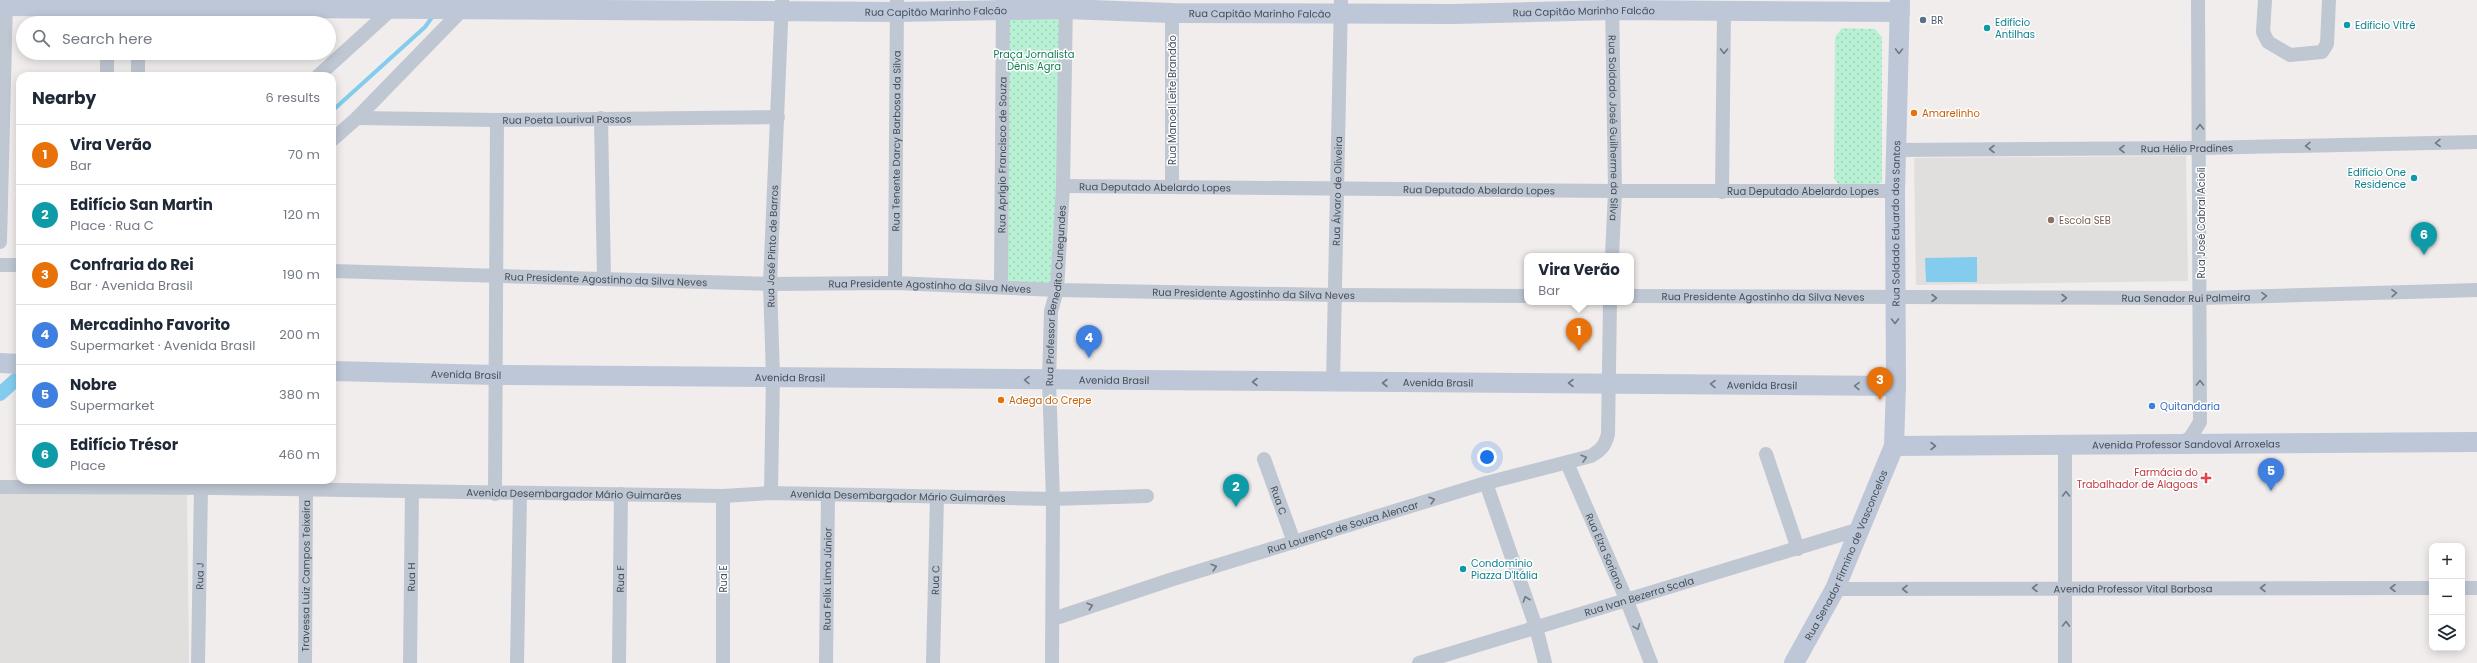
<!DOCTYPE html>
<html lang="en">
<head>
<meta charset="utf-8">
<style>
	body { margin:0; font-family:Poppins,sans-serif; background:#f6f6f7; color:#1f2937 }
	.controls { position:absolute; right:12px; bottom:12px; display:grid; overflow:hidden; border-radius:8px; box-shadow:0 2px 10px #0003 }
	.controls button { width:36px; height:36px; display:grid; place-items:center; padding:0; border:0; border-bottom:1px solid #e0e1e3; background:#fff; color:#1f2937; font:20px sans-serif }
	.you { position:absolute; left:1487px; top:457px; width:14px; height:14px; margin:-10px; border:3px solid #fff; border-radius:50%; background:#1a73e8; box-shadow:0 0 0 6px #1a73e833 }
	.badge { display:grid; place-items:center; width:26px; height:26px; border-radius:50%; background:#7c3aed; color:#fff; font-size:13px; font-weight:700 }
	.pin { position:absolute; translate:-50% -33px; filter:drop-shadow(0 1px 2px #0008) }
	.pin::after { content:''; position:absolute; top:21px; width:14px; height:12px; background:inherit; clip-path:polygon(0 0,100% 0,50% 100%) }
	.popup { position:absolute; left:1524px; top:253px; width:110px; height:52px; box-sizing:border-box; display:grid; place-content:center; border-radius:8px; background:#fff; filter:drop-shadow(0 1px 3px #0005); font-size:13px; white-space:nowrap; color:#747a83 }
	.popup b { font-size:15px; color:#1f2937 }
	.popup::after { content:''; position:absolute; left:50%; top:100%; margin-left:-8px; border:8px solid transparent; border-top-color:#fff }
	.list { margin:0; padding:0; list-style:none }
	h2 { display:flex; justify-content:space-between; align-items:center; height:52px; margin:0; padding:0 16px; font-size:17px }
	h2 small { font-size:13px; font-weight:400; color:#747a83 }
	.list li { display:grid; grid-template-columns:26px 1fr auto; gap:12px; align-items:center; box-sizing:border-box; height:60px; padding:0 16px; border-top:1px solid #e0e1e3 }
	.list b { display:block; font-size:15px; white-space:nowrap }
	.list p { margin:0; font-size:13px; white-space:nowrap; color:#747a83 }
	.list em { font-size:13px; font-style:normal; color:#747a83 }
	.icon { flex:none; width:22px; height:22px; fill:none; stroke:currentColor; stroke-width:2; stroke-linecap:round; stroke-linejoin:round }
	.map { position:relative; flex:none; width:2477px; height:663px; overflow:hidden }
	.search { position:absolute; background:#fff; box-shadow:0 2px 10px #0003; left:16px; top:16px; width:320px; height:44px; display:flex; align-items:center; gap:10px; box-sizing:border-box; padding:0 14px; border-radius:22px; color:#747a83; font-size:15px }
	.panel { position:absolute; background:#fff; box-shadow:0 2px 10px #0003; left:16px; top:72px; width:320px; height:412px; border-radius:12px }
	.map>svg:first-child { display:block }
</style>
</head>
<body>
<div class="map">
<svg width="2477" height="663" viewBox="0 0 2477 663">
	<defs>
		<pattern id="park-dots" width="8" height="8" patternUnits="userSpaceOnUse"><rect width="8" height="8" fill="#b8f0d4"/><path d="M2 2h.1M6 6h.1" fill="none" stroke="#9fcfb8" stroke-width="1.8" stroke-linecap="round"/></pattern>
	</defs>
	<rect width="100%" height="100%" fill="#f0edec"/>
	<!-- education -->
	<path fill="#e1dede" d="M 2186,156 L 2188,281 L 1916,285 L 1914,158 Z
		M 0,494 L 187,495 L 189,663 L 0,663 Z"/>
	<!-- park -->
	<path fill="url(#park-dots)" d="M 1066,9 L 1057,290 L 1001,287 L 1003,11 Z
		M 1842,28 L 1875,29 L 1882,37 L 1882,182 L 1872,187 L 1840,187 L 1834,178 L 1835,37 Z"/>
	<!-- water -->
	<path fill="#84ccee" d="M 1977,257 L 1977,282 L 1926,282 L 1925,258 Z"/>
	<g fill="none" stroke-linecap="round" stroke-linejoin="round">
		<!-- stream -->
		<path stroke="#84ccee" stroke-width="4" d="M 332,111 L 425,27 L 433,16"/>
		<!-- canal -->
		<path stroke="#84ccee" stroke-width="14" d="M 0,394 L 20,376"/>
		<!-- street -->
		<g stroke="#bfc7d3" stroke-width="14">
			<path id="s1" d="M 1612,0 L 1615,191 L 1612,256"/>
			<path d="M 2265,0 L 2263,32 L 2268,42 L 2290,55 L 2322,52 L 2327,44 L 2329,0"/>
			<path d="M 107,23 L 107,0"/>
			<path d="M 138,23 L 138,0"/>
			<path d="M 107,53 L 107,76"/>
			<path d="M 138,76 L 138,53"/>
			<path d="M 318,76 L 394,7"/>
			<path id="s2" d="M 357,118 L 497,120 L 778,117"/>
			<path d="M 601,118 L 604,278"/>
			<path d="M 332,140 L 357,118 L 464,8"/>
			<path id="s3" d="M 1896,150 L 2201,148 L 2477,142"/>
			<path id="s4" d="M 1063,186 L 1615,191 L 1895,191"/>
			<path d="M 1172,187 L 1172,13"/>
			<path d="M 1722,192 L 1724,12"/>
			<path d="M 0,242 L 6,0"/>
			<path d="M 0,265 L 20,265"/>
			<path id="s5" d="M 332,271 L 770,284 L 895,283 L 1057,290 L 1334,295 L 1527,296"/>
			<path id="s6" d="M 895,283 L 897,0"/>
			<path id="s7" d="M 1001,287 L 1003,0"/>
			<path id="s8" d="M 1631,296 L 2201,298 L 2477,290"/>
			<path id="s9" d="M 1333,383 L 1341,0"/>
			<path d="M 2179,444 L 2190,438 L 2200,422 L 2198,0"/>
			<path d="M 1766,454 L 1798,549"/>
			<path id="s10" d="M 1264,459 L 1294,542"/>
			<path id="s11" d="M 1567,463 L 1627,601 L 1651,663"/>
			<path d="M 1486,483 L 1536,627 L 1545,663"/>
			<path id="s12" d="M 0,487 L 215,488 L 723,496 L 771,493 L 1053,499 L 1147,496"/>
			<path id="s13" d="M 771,493 L 773,376 L 770,284 L 782,0"/>
			<path d="M 495,494 L 497,120"/>
			<path d="M 723,496 L 723,663"/>
			<path d="M 2462,588 L 2477,588"/>
			<path id="s14" d="M 1835,589 L 2432,588"/>
			<path id="s15" d="M 1053,619 L 1173,579 L 1486,483 L 1591,456 C 1601,450 1605,446 1608,434 L 1610,302"/>
			<path id="s16" d="M 198,663 L 201,488"/>
			<path id="s17" d="M 305,663 L 306,489"/>
			<path id="s18" d="M 410,663 L 412,492"/>
			<path d="M 517,663 L 520,494"/>
			<path id="s19" d="M 619,663 L 621,494"/>
			<path id="s20" d="M 826,663 L 828,495"/>
			<path id="s21" d="M 933,663 L 937,497"/>
			<path id="s22" d="M 1052,663 L 1053,499 L 1049,381 L 1051,311 L 1057,290 L 1063,186 L 1066,1"/>
			<path id="s23" d="M 1419,663 L 1860,529"/>
			<path d="M 2065,663 L 2065,445"/>
		</g>
		<!-- secondary -->
		<g stroke="#bec7d7" stroke-width="20">
			<path id="s24" d="M 0,6 L 897,12 L 1066,9 L 1172,13 L 1454,14 L 1612,10 L 1900,12"/>
			<path d="M 0,363 L 20,364"/>
			<path id="s25" d="M 332,371 L 496,375 L 1896,386"/>
			<path id="s26" d="M 1894,446 L 2477,442"/>
			<path id="s27" d="M 1794,663 L 1835,589 L 1894,446 L 1896,386 L 1895,191 L 1900,0"/>
		</g>
	</g>
	<!-- one-way arrows -->
	<defs><path id="oneway-chevron" d="M-2-3.5L2.5 0L-2 3.5" fill="none" stroke-width="1.6" stroke-linecap="round" stroke-linejoin="round"/></defs>
	<g stroke="#6f7885">
		<use href="#oneway-chevron" transform="translate(1724 51) rotate(91)"/>
		<use href="#oneway-chevron" transform="translate(2200 127) rotate(-91)"/>
		<use href="#oneway-chevron" transform="translate(2438 143) rotate(179)"/>
		<use href="#oneway-chevron" transform="translate(2308 146) rotate(179)"/>
		<use href="#oneway-chevron" transform="translate(1992 149) rotate(180)"/>
		<use href="#oneway-chevron" transform="translate(2122 149) rotate(180)"/>
		<use href="#oneway-chevron" transform="translate(2394 293) rotate(-2)"/>
		<use href="#oneway-chevron" transform="translate(2264 296) rotate(-2)"/>
		<use href="#oneway-chevron" transform="translate(1934 298)"/>
		<use href="#oneway-chevron" transform="translate(2064 298)"/>
		<use href="#oneway-chevron" transform="translate(2200 383) rotate(-90)"/>
		<use href="#oneway-chevron" transform="translate(1584 458) rotate(-16)"/>
		<use href="#oneway-chevron" transform="translate(2066 494) rotate(-90)"/>
		<use href="#oneway-chevron" transform="translate(1432 500) rotate(-17)"/>
		<use href="#oneway-chevron" transform="translate(1214 567) rotate(-17)"/>
		<use href="#oneway-chevron" transform="translate(2035 588) rotate(180)"/>
		<use href="#oneway-chevron" transform="translate(2263 588) rotate(180)"/>
		<use href="#oneway-chevron" transform="translate(2393 588) rotate(-180)"/>
		<use href="#oneway-chevron" transform="translate(1905 589) rotate(180)"/>
		<use href="#oneway-chevron" transform="translate(1526 599) rotate(-109)"/>
		<use href="#oneway-chevron" transform="translate(1090 606) rotate(-18)"/>
		<use href="#oneway-chevron" transform="translate(2066 624) rotate(-89)"/>
		<use href="#oneway-chevron" transform="translate(1637 627) rotate(69)"/>
	</g>
	<g stroke="#6f7886">
		<use href="#oneway-chevron" transform="translate(1899 51) rotate(91)"/>
		<use href="#oneway-chevron" transform="translate(1895 321) rotate(89)"/>
		<use href="#oneway-chevron" transform="translate(1027 380) rotate(-179)"/>
		<use href="#oneway-chevron" transform="translate(1255 382) rotate(-180)"/>
		<use href="#oneway-chevron" transform="translate(1385 383) rotate(180)"/>
		<use href="#oneway-chevron" transform="translate(1571 383) rotate(180)"/>
		<use href="#oneway-chevron" transform="translate(1713 384) rotate(-179)"/>
		<use href="#oneway-chevron" transform="translate(1857 386) rotate(-179)"/>
		<use href="#oneway-chevron" transform="translate(1933 446)"/>
	</g>
	<!-- markers -->
	<circle fill="#5c6f8a" stroke="#fff" stroke-width="1.5" cx="1923" cy="20" r="4"/>
	<g fill="#0f9aa8" stroke="#fff" stroke-width="1.5">
		<circle cx="2347" cy="25" r="4"/>
		<circle cx="1987" cy="28" r="4"/>
		<circle cx="2414" cy="178" r="4"/>
		<circle cx="1463" cy="569" r="4"/>
	</g>
	<g fill="#e8710a" stroke="#fff" stroke-width="1.5">
		<circle cx="1914" cy="113" r="4"/>
		<circle cx="1001" cy="400" r="4"/>
	</g>
	<circle fill="#8d6e63" stroke="#fff" stroke-width="1.5" cx="2051" cy="220" r="4"/>
	<circle fill="#3f7fe0" stroke="#fff" stroke-width="1.5" cx="2152" cy="406" r="4"/>
	<path fill="#e0444e" stroke="#fff" stroke-width="1.5" d="M2204 472h4v4h4v4h-4v4h-4v-4h-4v-4h4z"/>
	<g text-anchor="middle" dominant-baseline="central" stroke-width="3" stroke-linejoin="round" paint-order="stroke">
		<!-- street labels -->
		<g font-size="10" fill="#444e5b" stroke="#fff">
			<text stroke="none"><textPath href="#s24" startOffset="936">Rua Capitão Marinho Falcão</textPath></text>
			<text stroke="none"><textPath href="#s24" startOffset="1584">Rua Capitão Marinho Falcão</textPath></text>
			<text stroke="none"><textPath href="#s24" startOffset="1260">Rua Capitão Marinho Falcão</textPath></text>
			<text transform="translate(1172 100) rotate(-90)">Rua Manoel Leite Brandão</text>
			<text stroke="none"><textPath href="#s2" startOffset="210">Rua Poeta Lourival Passos</textPath></text>
			<text stroke="none"><textPath href="#s1" startOffset="128">Rua Soldado José Guilherme da Silva</textPath></text>
			<text stroke="none"><textPath href="#s6" startOffset="142">Rua Tenente Darcy Barbosa da Silva</textPath></text>
			<text stroke="none"><textPath href="#s3" startOffset="291">Rua Hélio Pradines</textPath></text>
			<text stroke="none"><textPath href="#s7" startOffset="132">Rua Aprígio Francisco de Souza</textPath></text>
			<text stroke="none"><textPath href="#s4" startOffset="92">Rua Deputado Abelardo Lopes</textPath></text>
			<text stroke="none"><textPath href="#s4" startOffset="416">Rua Deputado Abelardo Lopes</textPath></text>
			<text stroke="none"><textPath href="#s9" startOffset="192">Rua Álvaro de Oliveira</textPath></text>
			<text stroke="none"><textPath href="#s4" startOffset="740">Rua Deputado Abelardo Lopes</textPath></text>
			<text stroke="none"><textPath href="#s27" startOffset="462">Rua Soldado Eduardo dos Santos</textPath></text>
			<text transform="translate(2201 223) rotate(-90)">Rua José Cabral Acioli</text>
			<text stroke="none"><textPath href="#s13" startOffset="247">Rua José Pinto de Barros</textPath></text>
			<text stroke="none"><textPath href="#s5" startOffset="274">Rua Presidente Agostinho da Silva Neves</textPath></text>
			<text stroke="none"><textPath href="#s5" startOffset="598">Rua Presidente Agostinho da Silva Neves</textPath></text>
			<text stroke="none"><textPath href="#s5" startOffset="922">Rua Presidente Agostinho da Silva Neves</textPath></text>
			<text stroke="none"><textPath href="#s22" startOffset="368">Rua Professor Benedito Cunegundes</textPath></text>
			<text stroke="none"><textPath href="#s8" startOffset="132">Rua Presidente Agostinho da Silva Neves</textPath></text>
			<text stroke="none"><textPath href="#s8" startOffset="555">Rua Senador Rui Palmeira</textPath></text>
			<text stroke="none"><textPath href="#s25" startOffset="134">Avenida Brasil</textPath></text>
			<text stroke="none"><textPath href="#s25" startOffset="458">Avenida Brasil</textPath></text>
			<text stroke="none"><textPath href="#s25" startOffset="782">Avenida Brasil</textPath></text>
			<text stroke="none"><textPath href="#s25" startOffset="1106">Avenida Brasil</textPath></text>
			<text stroke="none"><textPath href="#s25" startOffset="1430">Avenida Brasil</textPath></text>
			<text stroke="none"><textPath href="#s26" startOffset="292">Avenida Professor Sandoval Arroxelas</textPath></text>
			<text stroke="none"><textPath href="#s12" startOffset="574">Avenida Desembargador Mário Guimarães</textPath></text>
			<text stroke="none"><textPath href="#s12" startOffset="898">Avenida Desembargador Mário Guimarães</textPath></text>
			<text stroke="none"><textPath href="#s10" startOffset="44">Rua C</textPath></text>
			<text stroke="none"><textPath href="#s15" startOffset="304">Rua Lourenço de Souza Alencar</textPath></text>
			<text stroke="none"><textPath href="#s11" startOffset="96">Rua Elza Soriano</textPath></text>
			<text stroke="none"><textPath href="#s27" startOffset="120">Rua Senador Firmino de Vasconcelos</textPath></text>
			<text stroke="none"><textPath href="#s16" startOffset="87">Rua J</textPath></text>
			<text stroke="none"><textPath href="#s17" startOffset="87">Travessa Luiz Campos Teixeira</textPath></text>
			<text stroke="none"><textPath href="#s18" startOffset="86">Rua H</textPath></text>
			<text stroke="none"><textPath href="#s19" startOffset="84">Rua F</textPath></text>
			<text transform="translate(723 579) rotate(-90)">Rua E</text>
			<text stroke="none"><textPath href="#s20" startOffset="84">Rua Felix Lima Júnior</textPath></text>
			<text stroke="none"><textPath href="#s21" startOffset="83">Rua C</textPath></text>
			<text stroke="none"><textPath href="#s14" startOffset="298">Avenida Professor Vital Barbosa</textPath></text>
			<text stroke="none"><textPath href="#s23" startOffset="230">Rua Ivan Bezerra Scala</textPath></text>
		</g>
		<!-- service labels -->
		<g font-size="10" fill="#4e5e75" stroke="#fff" text-anchor="start">
			<text x="1931" y="20">BR</text>
		</g>
		<!-- culture labels -->
		<g font-size="10" fill="#0d838f" stroke="#fff" text-anchor="start">
			<text x="1995" y="22">Edifício<tspan x="1995" dy="12">Antilhas</tspan></text>
			<text x="2355" y="25">Edifício Vitré</text>
			<text x="2406" y="172" text-anchor="end">Edifício One<tspan x="2406" dy="12">Residence</tspan></text>
			<text x="1471" y="563">Condomínio<tspan x="1471" dy="12">Piazza D'Itália</tspan></text>
		</g>
		<!-- park labels -->
		<g font-size="10" fill="#147d54" stroke="#fff">
			<text x="1034" y="54">Praça Jornalista<tspan x="1034" dy="12">Dênis Agra</tspan></text>
		</g>
		<!-- food labels -->
		<g font-size="10" fill="#c56008" stroke="#fff" text-anchor="start">
			<text x="1922" y="113">Amarelinho</text>
			<text x="1009" y="400">Adega do Crepe</text>
		</g>
		<!-- education labels -->
		<g font-size="10" fill="#785e54" stroke="#fff" text-anchor="start">
			<text x="2059" y="220">Escola SEB</text>
		</g>
		<!-- shop labels -->
		<g font-size="10" fill="#366cbe" stroke="#fff" text-anchor="start">
			<text x="2160" y="406">Quitandaria</text>
		</g>
		<!-- health labels -->
		<g font-size="10" fill="#be3a42" stroke="#fff" text-anchor="end">
			<text x="2198" y="472">Farmácia do<tspan x="2198" dy="12">Trabalhador de Alagoas</tspan></text>
		</g>
	</g>
</svg>
<div class="controls">
<button>+</button>
<button>−</button>
<button><svg class="icon" aria-label="layers" viewBox="0 0 24 24"><path d="M12 4l9 5-9 5-9-5zM3 14l9 5 9-5"/></svg></button>
</div>
<div class="you"></div>
<div class="pin badge" style="left:1579px;top:351px;background:#e8710a">1</div>
<div class="popup"><b>Vira Verão</b>Bar</div>
<div class="pin badge" style="left:1236px;top:507px;background:#0f9aa8">2</div>
<div class="pin badge" style="left:1880px;top:400px;background:#e8710a">3</div>
<div class="pin badge" style="left:1089px;top:358px;background:#3f7fe0">4</div>
<div class="pin badge" style="left:2271px;top:491px;background:#3f7fe0">5</div>
<div class="pin badge" style="left:2424px;top:255px;background:#0f9aa8">6</div>
<div class="search"><svg class="icon" aria-label="search" viewBox="0 0 24 24"><circle cx="10" cy="10" r="6"/><path d="M15 15l6 6"/></svg>Search here</div>
<section class="panel">
<h2>Nearby<small>6 results</small></h2>
<ul class="list">
<li><span class="badge" style="background:#e8710a">1</span><div><b>Vira Verão</b><p>Bar</p></div><em>70 m</em></li>
<li><span class="badge" style="background:#0f9aa8">2</span><div><b>Edifício San Martin</b><p>Place · Rua C</p></div><em>120 m</em></li>
<li><span class="badge" style="background:#e8710a">3</span><div><b>Confraria do Rei</b><p>Bar · Avenida Brasil</p></div><em>190 m</em></li>
<li><span class="badge" style="background:#3f7fe0">4</span><div><b>Mercadinho Favorito</b><p>Supermarket · Avenida Brasil</p></div><em>200 m</em></li>
<li><span class="badge" style="background:#3f7fe0">5</span><div><b>Nobre</b><p>Supermarket</p></div><em>380 m</em></li>
<li><span class="badge" style="background:#0f9aa8">6</span><div><b>Edifício Trésor</b><p>Place</p></div><em>460 m</em></li>
</ul>
</section>
</div>
</body>
</html>
